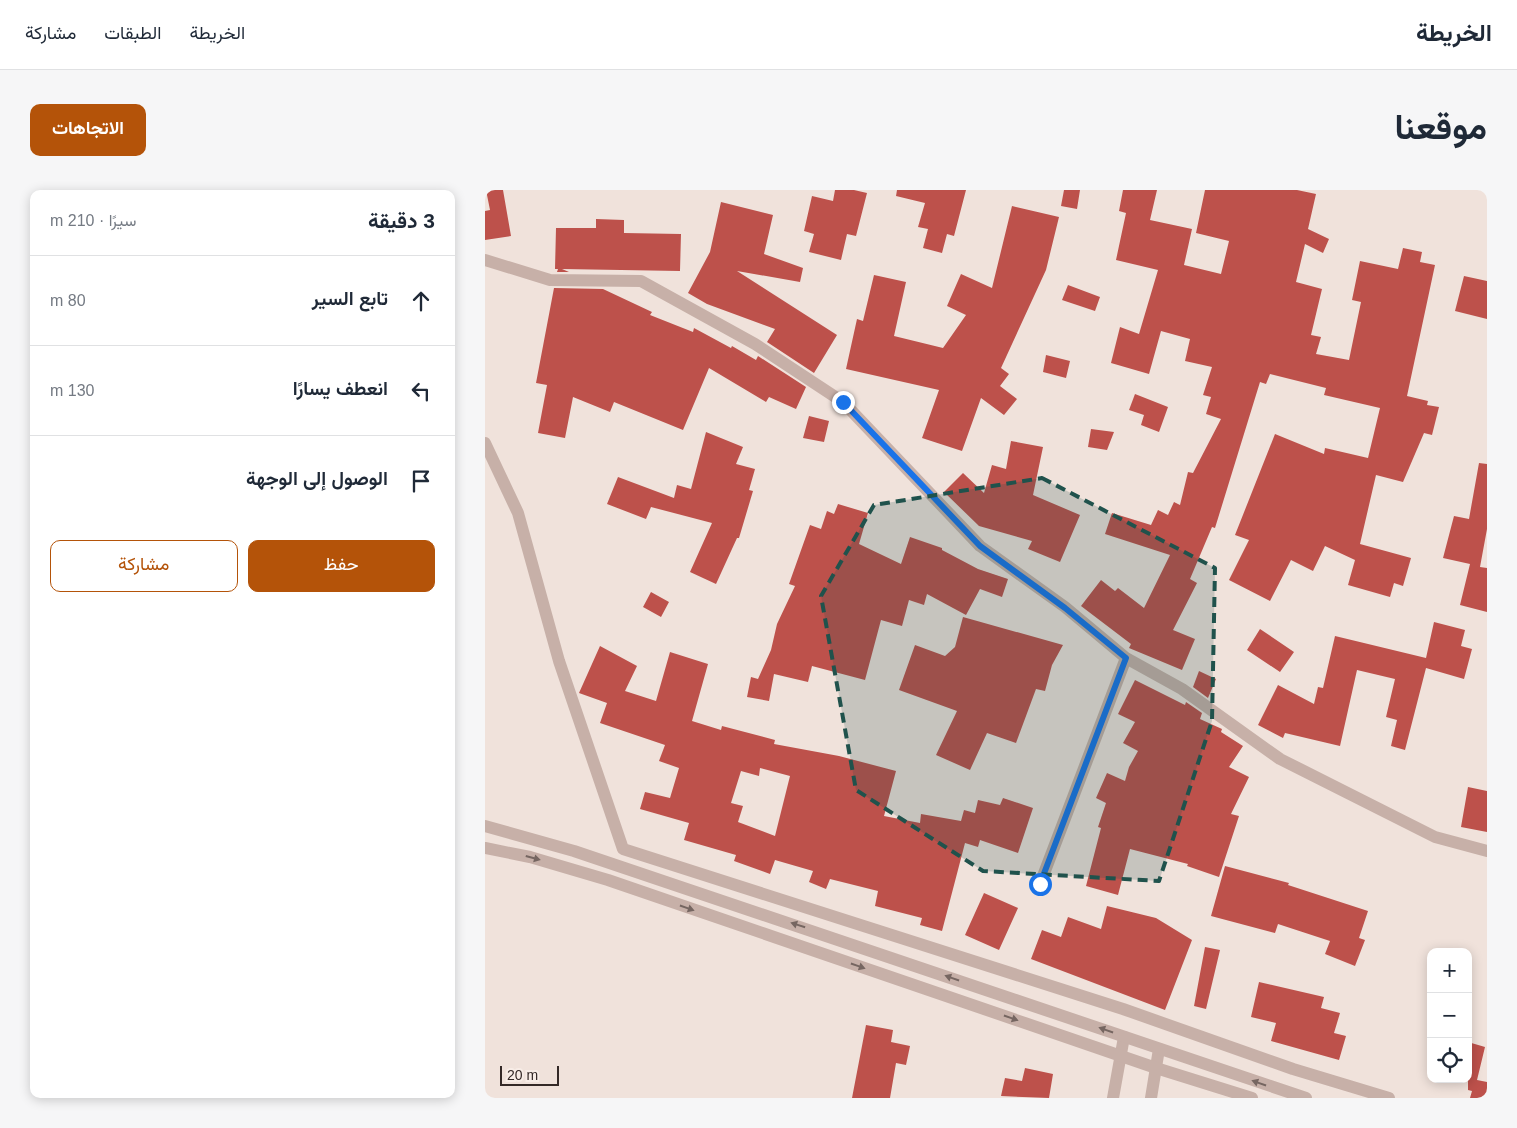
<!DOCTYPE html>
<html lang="ar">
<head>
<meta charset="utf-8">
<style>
	body { margin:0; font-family:Helvetica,Vazirmatn,sans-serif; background:#f6f6f7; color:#1f2937; direction:rtl }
	.controls { position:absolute; right:15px; bottom:15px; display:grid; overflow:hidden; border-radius:10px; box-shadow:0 2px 12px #0003 }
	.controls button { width:45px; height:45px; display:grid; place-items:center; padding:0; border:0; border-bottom:1px solid #e0e1e3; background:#fff; color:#1f2937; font:25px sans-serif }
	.scale { position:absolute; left:15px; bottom:12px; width:59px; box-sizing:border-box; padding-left:5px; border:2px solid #342927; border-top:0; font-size:14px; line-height:18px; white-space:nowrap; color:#342927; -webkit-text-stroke:4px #f8ede7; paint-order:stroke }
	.stop { position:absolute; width:15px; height:15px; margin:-11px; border:4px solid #1a73e8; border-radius:50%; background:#fff }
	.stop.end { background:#1a73e8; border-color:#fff; box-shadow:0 1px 5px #0008 }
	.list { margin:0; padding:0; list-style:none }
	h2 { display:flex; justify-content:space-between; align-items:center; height:65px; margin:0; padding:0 20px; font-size:21px }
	h2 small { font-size:16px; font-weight:400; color:#747a83 }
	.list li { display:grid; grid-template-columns:32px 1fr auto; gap:15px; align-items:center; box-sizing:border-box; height:90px; padding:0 20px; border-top:1px solid #e0e1e3 }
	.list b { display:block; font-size:19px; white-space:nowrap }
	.list em { font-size:16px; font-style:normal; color:#747a83 }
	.actions { display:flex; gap:10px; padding:15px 20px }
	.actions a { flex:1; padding:11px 0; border:1px solid #b45309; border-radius:10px; text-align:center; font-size:18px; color:#b45309 }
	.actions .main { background:#b45309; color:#fff }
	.icon { flex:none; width:28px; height:28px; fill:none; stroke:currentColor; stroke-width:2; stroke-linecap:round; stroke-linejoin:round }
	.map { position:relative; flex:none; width:1002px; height:908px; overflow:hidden; direction:ltr; border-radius:10px }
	header { display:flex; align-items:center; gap:30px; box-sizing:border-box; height:70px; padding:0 25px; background:#fff; border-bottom:1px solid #e0e1e3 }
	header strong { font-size:24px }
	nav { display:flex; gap:28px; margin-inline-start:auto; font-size:18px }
	.intro { display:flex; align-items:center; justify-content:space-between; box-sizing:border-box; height:120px; padding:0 30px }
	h1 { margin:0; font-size:35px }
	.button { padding:12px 22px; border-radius:10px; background:#b45309; color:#fff; font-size:18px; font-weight:700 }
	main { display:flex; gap:30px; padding:0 30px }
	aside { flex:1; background:#fff; border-radius:10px; box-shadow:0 2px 12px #0003 }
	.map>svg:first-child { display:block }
</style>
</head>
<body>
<header>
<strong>الخريطة</strong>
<nav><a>الخريطة</a><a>الطبقات</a><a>مشاركة</a></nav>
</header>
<div class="intro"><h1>موقعنا</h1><a class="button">الاتجاهات</a></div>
<main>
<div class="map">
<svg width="1002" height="908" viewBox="0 0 1002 908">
	<rect width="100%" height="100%" fill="#f0e2db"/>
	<!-- building -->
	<path fill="#bd514b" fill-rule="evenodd" d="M 1,0 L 18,0 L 26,46 L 0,50 L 0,21 L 5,20 Z
		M 350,0 L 369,0 L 382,3 L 371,46 L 362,44 L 356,70 L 324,62 L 329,44 L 319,41 L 327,6 L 348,11 Z
		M 412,0 L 481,0 L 469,46 L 462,44 L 457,63 L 438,58 L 443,39 L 433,37 L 440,13 L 411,6 Z
		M 579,0 L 595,0 L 592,19 L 576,16 Z
		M 638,0 L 672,0 L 665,30 L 707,39 L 699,75 L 736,84 L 744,51 L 711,43 L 720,0 L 812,0 L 831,4 L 823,39 L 844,49 L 838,63 L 820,54 L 811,92 L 837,99 L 826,145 L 836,147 L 831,164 L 864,170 L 876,112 L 867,110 L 875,71 L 913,79 L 918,58 L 937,62 L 935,72 L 950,75 L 922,206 L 943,211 L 942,215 L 954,217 L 947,245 L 939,243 L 918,292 L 891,285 L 875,354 L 926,368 L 918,396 L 909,393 L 905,407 L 863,395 L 870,370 L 840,356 L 828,381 L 806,370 L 785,411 L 744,390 L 764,350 L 750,345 L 790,244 L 839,264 L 840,258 L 883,268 L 895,218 L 839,205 L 841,198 L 785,184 L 781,194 L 775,192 L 730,338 L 727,337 L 705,389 L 712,393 L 688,440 L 710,449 L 697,480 L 644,458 L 646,454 L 596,416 L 616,390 L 630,401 L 633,398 L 659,418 L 685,365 L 620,344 L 627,323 L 666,335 L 673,320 L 683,325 L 689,312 L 695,315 L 703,282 L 708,283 L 736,229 L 721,224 L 726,207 L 718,205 L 727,177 L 700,171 L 705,149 L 676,141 L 664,184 L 626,173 L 635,137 L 654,144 L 673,80 L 631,70 L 641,23 L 634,21 Z
		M 236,12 L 288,25 L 279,64 L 318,78 L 315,92 L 252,81 L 352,145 L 329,183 L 282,152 L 290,139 L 222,114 L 203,103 L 225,62 Z
		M 527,16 L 574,27 L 561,80 L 516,178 L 524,184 L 515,196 L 532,209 L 519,225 L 496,208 L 477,261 L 437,248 L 454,200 L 361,179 L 372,129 L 378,131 L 389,85 L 421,92 L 409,146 L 458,158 L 481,125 L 462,116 L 476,84 L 507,98 Z
		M 111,29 L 139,30 L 139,43 L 196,44 L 195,81 L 77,79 L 84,82 L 72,82 L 73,79 L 70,79 L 71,38 L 111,38 Z
		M 979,86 L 1002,91 L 1002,129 L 970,121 Z
		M 583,95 L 615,107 L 610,121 L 577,110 Z
		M 69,98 L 118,99 L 167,122 L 165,125 L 208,142 L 209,138 L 246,158 L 247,156 L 271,170 L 273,166 L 321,197 L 311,219 L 284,207 L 281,212 L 224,178 L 198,240 L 129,212 L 125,222 L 88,207 L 80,248 L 53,243 L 62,195 L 51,193 Z
		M 561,165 L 585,171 L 581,188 L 558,182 Z
		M 650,204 L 683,217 L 674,242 L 656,235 L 659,225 L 644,220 Z
		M 324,226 L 344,231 L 339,252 L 318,248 Z
		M 606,239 L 629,242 L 622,260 L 603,257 Z
		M 221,242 L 258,257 L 251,274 L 270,279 L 264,300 L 268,301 L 254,348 L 252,348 L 231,394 L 205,382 L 227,333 L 166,317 L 161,329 L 122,314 L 133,287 L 189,308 L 192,295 L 206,299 Z
		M 526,251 L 558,257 L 548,305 L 595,325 L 575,372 L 543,359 L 547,351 L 494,336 L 459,302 L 478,283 L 499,303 L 507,275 L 521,279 Z
		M 994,273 L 1002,274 L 1002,339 L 995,377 L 1002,378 L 1002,422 L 975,415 L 985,374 L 958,368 L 969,326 L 984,329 Z
		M 353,314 L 383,323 L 374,354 L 416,374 L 425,347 L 457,358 L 457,360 L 493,379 L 523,389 L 517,407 L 495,399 L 481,425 L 442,404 L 439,415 L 424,410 L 417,436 L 396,430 L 380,490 L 327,476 L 323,492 L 289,484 L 284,511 L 262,507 L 266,487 L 273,489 L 286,460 L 292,434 L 310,396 L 304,394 L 325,335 L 336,339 L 342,321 L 349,324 Z
		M 166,402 L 184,412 L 176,427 L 158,417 Z
		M 478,427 L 578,455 L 567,475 L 560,501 L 551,499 L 531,553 L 502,543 L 485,580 L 451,565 L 472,521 L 414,500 L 430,455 L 460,466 L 470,457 Z
		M 949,432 L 980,440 L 976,456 L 987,459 L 979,489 L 941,478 L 920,560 L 906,556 L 912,530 L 901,527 L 910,489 L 872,480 L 855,556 L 800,543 L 798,548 L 773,535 L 793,495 L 829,514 L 833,497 L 838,498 L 850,446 L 941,468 Z
		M 775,439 L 809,462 L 795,482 L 762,460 Z
		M 115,456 L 152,476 L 140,501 L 171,511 L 185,462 L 223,474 L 207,531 L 236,540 L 237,536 L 290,550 L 289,554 L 354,566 L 411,581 L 399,626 L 435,633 L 436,624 L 476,631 L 479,620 L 490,623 L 493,610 L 515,615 L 518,608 L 548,618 L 533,663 L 495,650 L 493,657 L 480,653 L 457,741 L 435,735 L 437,728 L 390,716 L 393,701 L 345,689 L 341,699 L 324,692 L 328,681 L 290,670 L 285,684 L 249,671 L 251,665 L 199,650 L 204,633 L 155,619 L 160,602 L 185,608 L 194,578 L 174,571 L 180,555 L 115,533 L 122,513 L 94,503 ZM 275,578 L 305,586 L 290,646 L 253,632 L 258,616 L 246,613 L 256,581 L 274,586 Z
		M 714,481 L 731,489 L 723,508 L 708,497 Z
		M 650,490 L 700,515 L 701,512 L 717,523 L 715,529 L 737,539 L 736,542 L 758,556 L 744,577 L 764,587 L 746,624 L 754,626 L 734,687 L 702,676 L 703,674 L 645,659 L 633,705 L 601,696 L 616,638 L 613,637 L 621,613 L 611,608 L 622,583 L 640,591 L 644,577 L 653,561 L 638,553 L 650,532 L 633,524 Z
		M 983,597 L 1002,601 L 1002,642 L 976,637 Z
		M 740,676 L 804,693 L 803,695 L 883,721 L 874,748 L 880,750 L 870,776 L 840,764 L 845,751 L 793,734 L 790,743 L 726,726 Z
		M 499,703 L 533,718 L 514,760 L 480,745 Z
		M 622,716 L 671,728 L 707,750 L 680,820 L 546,769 L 557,740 L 576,747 L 583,727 L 616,739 Z
		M 720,757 L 735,760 L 721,819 L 709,816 Z
		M 774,792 L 839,807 L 836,818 L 855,823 L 849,843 L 861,846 L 854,870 L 786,851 L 791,833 L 766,827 Z
		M 381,835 L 408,840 L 406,852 L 425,856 L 421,875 L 411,873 L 405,908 L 367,908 Z
		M 983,852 L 1000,857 L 992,890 L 1002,892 L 1002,908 L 985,908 L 987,901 L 983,900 Z
		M 540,878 L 568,884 L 564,908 L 516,906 L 520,888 L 537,891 Z"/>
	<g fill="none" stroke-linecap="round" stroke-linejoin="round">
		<!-- minor -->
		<path stroke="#c7b0a8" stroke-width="12" d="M 0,70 L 65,90 L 156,91 L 270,154 L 358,212 L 495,356 L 580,417 L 641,468 L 697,499 L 795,569 L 950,647 L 1002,661
			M 0,253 L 33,323 L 74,471 L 138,659 L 638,819 L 808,879 L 904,908
			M 555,694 L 641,468
			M 628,908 L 639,847
			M 666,908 L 674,859"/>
		<!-- tertiary -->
		<path stroke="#c7b0a8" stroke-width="12" d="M 0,636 L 89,661 L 821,908
			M 0,658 L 45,667 L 123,690 L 671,878 L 767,908"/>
	</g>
	<!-- one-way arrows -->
	<defs><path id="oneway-solid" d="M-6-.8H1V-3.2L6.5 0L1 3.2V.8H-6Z" transform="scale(1.25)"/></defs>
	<g fill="#766661">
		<use href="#oneway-solid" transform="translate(48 668) rotate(15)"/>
		<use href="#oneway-solid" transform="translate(202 718) rotate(19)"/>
		<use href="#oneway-solid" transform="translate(313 735) rotate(-162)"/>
		<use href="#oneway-solid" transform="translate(373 776) rotate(19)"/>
		<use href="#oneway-solid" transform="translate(467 788) rotate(-161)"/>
		<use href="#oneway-solid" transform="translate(526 828) rotate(19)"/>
		<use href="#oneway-solid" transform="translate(621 840) rotate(-161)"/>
		<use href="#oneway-solid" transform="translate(774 893) rotate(-161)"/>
	</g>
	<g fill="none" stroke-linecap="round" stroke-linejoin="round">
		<!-- route -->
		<path stroke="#1a73e8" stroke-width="6" d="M 358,212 L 495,356 L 580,418 L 641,468 L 555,694"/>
	</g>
	<!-- marked area -->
	<path fill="#20524c" fill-opacity="0.2" stroke="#20524c" stroke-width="4" stroke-dasharray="10 6" stroke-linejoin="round" d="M 557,288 L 730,378 L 727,531 L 674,691 L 498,681 L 371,600 L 336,406 L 389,315 Z"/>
</svg>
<div class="controls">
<button>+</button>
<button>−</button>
<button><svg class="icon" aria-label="locate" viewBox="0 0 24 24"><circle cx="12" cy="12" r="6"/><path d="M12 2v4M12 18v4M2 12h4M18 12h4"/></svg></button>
</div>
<div class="scale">20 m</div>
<div class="stop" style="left:555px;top:694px"></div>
<div class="stop end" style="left:358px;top:212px"></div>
</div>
<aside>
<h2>3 دقيقة<small>سيرًا · 210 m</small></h2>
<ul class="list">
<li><svg class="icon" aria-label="ahead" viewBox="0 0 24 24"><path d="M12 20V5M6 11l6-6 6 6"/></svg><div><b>تابع السير</b></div><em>80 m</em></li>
<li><svg class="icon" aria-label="left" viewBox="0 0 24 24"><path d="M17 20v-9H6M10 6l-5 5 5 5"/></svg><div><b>انعطف يسارًا</b></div><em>130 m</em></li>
<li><svg class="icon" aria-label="arrive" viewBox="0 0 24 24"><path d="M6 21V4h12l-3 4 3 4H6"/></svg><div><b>الوصول إلى الوجهة</b></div></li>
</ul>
<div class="actions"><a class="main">حفظ</a><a>مشاركة</a></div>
</aside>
</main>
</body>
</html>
